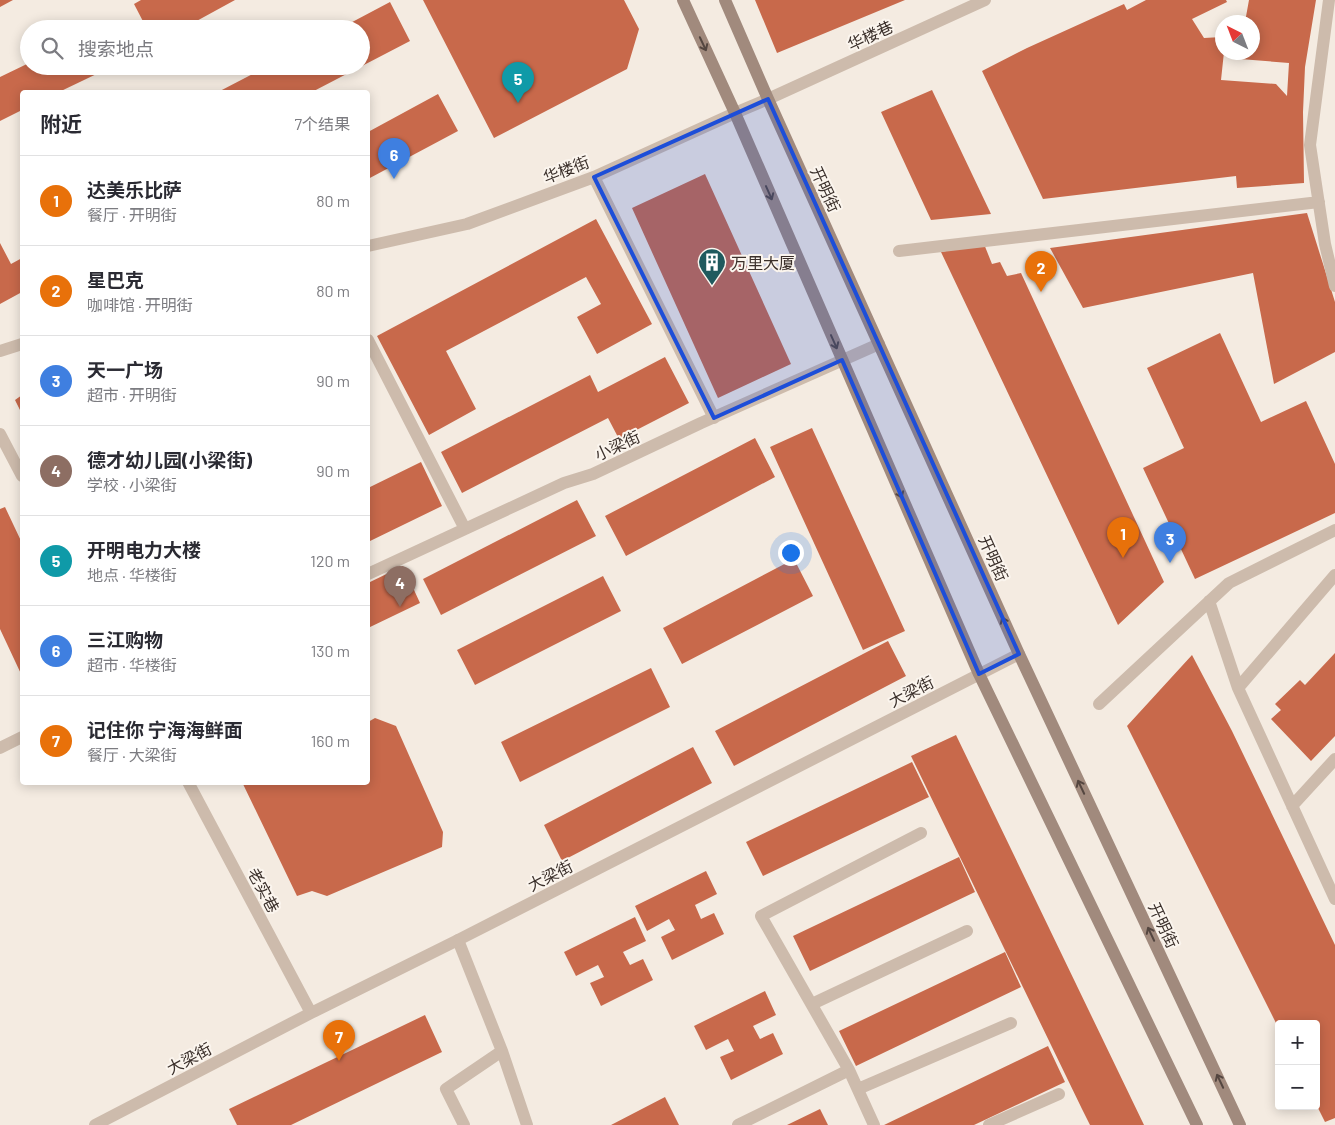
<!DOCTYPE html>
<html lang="zh">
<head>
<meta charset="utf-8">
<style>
	body { margin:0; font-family:Barlow,"Noto Sans SC",sans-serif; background:#f2f2f3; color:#2b2b33 }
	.controls { position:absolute; right:15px; bottom:15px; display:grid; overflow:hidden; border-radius:5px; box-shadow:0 2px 12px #0003 }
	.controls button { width:45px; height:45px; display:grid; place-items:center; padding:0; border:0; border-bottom:1px solid #e1e1e2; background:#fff; color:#2b2b33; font:25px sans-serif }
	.compass { position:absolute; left:1215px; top:15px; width:45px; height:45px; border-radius:50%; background:#fff; box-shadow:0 2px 12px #0003; rotate:318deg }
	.you { position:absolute; left:790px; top:552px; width:18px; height:18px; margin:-12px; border:4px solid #fff; border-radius:50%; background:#1a73e8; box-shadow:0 0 0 8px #1a73e833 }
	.badge { display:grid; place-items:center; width:32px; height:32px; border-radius:50%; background:#1a73e8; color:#fff; font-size:16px; font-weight:700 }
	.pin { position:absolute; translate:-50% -41px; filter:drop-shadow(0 1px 2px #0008) }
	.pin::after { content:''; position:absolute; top:26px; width:18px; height:15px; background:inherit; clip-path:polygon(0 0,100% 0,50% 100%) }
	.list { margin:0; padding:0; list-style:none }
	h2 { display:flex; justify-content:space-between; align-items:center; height:65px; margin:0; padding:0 20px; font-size:21px }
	h2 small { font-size:16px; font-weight:400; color:#7c7c81 }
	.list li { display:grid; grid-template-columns:32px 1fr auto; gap:15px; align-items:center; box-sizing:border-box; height:90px; padding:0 20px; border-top:1px solid #e1e1e2 }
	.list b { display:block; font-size:19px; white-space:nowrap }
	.list p { margin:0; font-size:16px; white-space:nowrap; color:#7c7c81 }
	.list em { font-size:16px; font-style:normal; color:#7c7c81 }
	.icon { flex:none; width:28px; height:28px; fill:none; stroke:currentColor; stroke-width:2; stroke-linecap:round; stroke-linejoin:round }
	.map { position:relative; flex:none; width:1335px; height:1125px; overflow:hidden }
	.search { position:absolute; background:#fff; box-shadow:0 2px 12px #0003; left:20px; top:20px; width:350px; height:55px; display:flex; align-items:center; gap:12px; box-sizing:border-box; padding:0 18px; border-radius:28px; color:#7c7c81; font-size:19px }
	.panel { position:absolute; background:#fff; box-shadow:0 2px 12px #0003; left:20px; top:90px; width:350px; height:695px; border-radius:5px }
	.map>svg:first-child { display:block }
</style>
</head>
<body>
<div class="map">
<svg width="1335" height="1125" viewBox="0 0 1335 1125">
	<rect width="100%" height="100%" fill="#f4ebe1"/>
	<!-- building -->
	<path fill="#c8694b" d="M 0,0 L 13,0 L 0,7 Z
		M 141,0 L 235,0 L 182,29 L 147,29 L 134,4 Z
		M 423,0 L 624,0 L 639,29 L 627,69 L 494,138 Z
		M 755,0 L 905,0 L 777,53 Z
		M 1146,0 L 1226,0 L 1227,2 L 1192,19 L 1204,38 L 1222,37 L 1222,52 L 1224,52 L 1221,80 L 1276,84 L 1287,96 L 1289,63 L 1240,59 L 1241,52 L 1252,52 L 1252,22 L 1245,22 L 1249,0 L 1316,0 L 1305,67 L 1303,112 L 1304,183 L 1237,188 L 1236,176 L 1043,199 L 982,71 L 1027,48 L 1124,4 L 1127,10 Z
		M 390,2 L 410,41 L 312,92 L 218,92 L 268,66 L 361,66 L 361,29 L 339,29 Z
		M 29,63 L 29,66 L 105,66 L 107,69 L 59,92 L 22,92 L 22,110 L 0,121 L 0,77 Z
		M 932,90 L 991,214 L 931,220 L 881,112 Z
		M 438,94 L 458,131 L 368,179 L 368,132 Z
		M 705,174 L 791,364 L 718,398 L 632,208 Z
		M 1307,213 L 1335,302 L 1335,352 L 1274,384 L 1253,273 L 1083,308 L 1050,248 Z
		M 596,219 L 652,324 L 597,354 L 577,317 L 601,304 L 586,277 L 446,351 L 476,409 L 429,435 L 377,336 Z
		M 0,243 L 11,264 L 22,258 L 22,292 L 0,304 Z
		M 984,244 L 992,264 L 1000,262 L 1007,276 L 1021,273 L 1164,582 L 1118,625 L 941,252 Z
		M 1220,333 L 1261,422 L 1306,401 L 1335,464 L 1335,513 L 1195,579 L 1143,468 L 1184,448 L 1147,368 Z
		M 665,357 L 689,403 L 619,439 L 608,418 L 462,493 L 441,452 L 590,375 L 598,392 Z
		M 22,395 L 22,414 L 15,400 Z
		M 812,428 L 905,631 L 863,650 L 770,447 Z
		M 755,438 L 775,477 L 626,556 L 605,516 Z
		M 421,462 L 442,506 L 368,542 L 368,488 Z
		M 577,500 L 596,536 L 441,615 L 423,579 Z
		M 5,507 L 22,543 L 22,676 L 0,629 L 0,509 Z
		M 794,559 L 813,596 L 682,664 L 663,628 Z
		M 403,566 L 420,603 L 368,628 L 368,583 Z
		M 603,576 L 621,611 L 475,685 L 457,650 Z
		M 888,641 L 906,676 L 734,766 L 715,731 Z
		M 1335,653 L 1335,736 L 1311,761 L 1271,719 L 1281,710 L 1275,704 L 1300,680 L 1305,685 Z
		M 1192,655 L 1232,731 L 1335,945 L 1335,1118 L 1325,1122 L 1316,1104 L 1316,1024 L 1279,1024 L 1279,1029 L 1127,726 Z
		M 651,668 L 670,707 L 520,782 L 501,742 Z
		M 375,718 L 396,726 L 443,832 L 442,847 L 327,896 L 312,891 L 297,896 L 242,782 L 368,782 L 368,722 Z
		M 956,735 L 1144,1125 L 1090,1125 L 1082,1109 L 911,756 Z
		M 693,747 L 712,783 L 562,861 L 544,825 Z
		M 912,762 L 929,797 L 763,876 L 746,842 Z
		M 959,857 L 975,892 L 810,971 L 793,936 Z
		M 706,871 L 717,894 L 695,905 L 701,919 L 714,913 L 724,934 L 672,960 L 661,937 L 675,930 L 669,919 L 647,931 L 635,906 Z
		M 635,917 L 646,941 L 623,952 L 630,965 L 643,959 L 653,980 L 601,1006 L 590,983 L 604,977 L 598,965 L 576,976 L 564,952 Z
		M 1005,952 L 1021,987 L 856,1066 L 839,1031 Z
		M 765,991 L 776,1015 L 753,1026 L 760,1039 L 773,1033 L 783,1054 L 731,1080 L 720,1057 L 734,1051 L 728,1039 L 706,1050 L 694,1026 Z
		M 425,1015 L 442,1052 L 291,1125 L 237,1125 L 229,1109 Z
		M 1048,1046 L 1065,1082 L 974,1125 L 884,1125 Z
		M 665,1097 L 679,1125 L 611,1125 Z
		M 820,1109 L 828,1125 L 787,1125 Z"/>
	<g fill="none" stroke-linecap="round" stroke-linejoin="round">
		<!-- lane -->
		<path stroke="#cdbbac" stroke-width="12" d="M 458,940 L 502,1051 L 527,1125
			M 812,1004 L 967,931
			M 858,1089 L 1011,1023
			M 464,1125 L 446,1089 L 502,1051
			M 738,1125 L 849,1070
			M 874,1125 L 849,1070 L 761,916 L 921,833
			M 989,1125 L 1059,1094"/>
		<!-- street -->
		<path stroke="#cdbbac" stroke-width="12" d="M 1329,0 L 1310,145 L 1325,244 L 1335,286
			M 594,177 L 714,418
			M 368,246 L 467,224 L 594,177 L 735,113 L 768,99 L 985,0
			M 899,251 L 1319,202
			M 368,340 L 465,529
			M 0,351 L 22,344
			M 0,434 L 22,476
			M 368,574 L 564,483 L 593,474 L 701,423 L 879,344
			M 1209,601 L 1238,688 L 1335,575
			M 1238,688 L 1335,899
			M 1099,704 L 1229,583 L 1335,530
			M 0,748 L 22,737
			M 188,782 L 311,1013
			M 1292,806 L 1335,759
			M 95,1125 L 311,1013 L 458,940 L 1019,654"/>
		<!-- secondary -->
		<path stroke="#a18a7d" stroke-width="12" d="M 683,0 L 735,113 L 979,674 L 1197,1125
			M 725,0 L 768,99 L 1019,654 L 1240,1125"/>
	</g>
	<!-- one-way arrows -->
	<defs><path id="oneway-shaft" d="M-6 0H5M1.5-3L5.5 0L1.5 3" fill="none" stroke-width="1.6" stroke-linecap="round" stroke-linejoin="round" transform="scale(1.25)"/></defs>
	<g stroke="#544640">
		<use href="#oneway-shaft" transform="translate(703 44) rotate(65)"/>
		<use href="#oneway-shaft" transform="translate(769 193) rotate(66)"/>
		<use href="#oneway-shaft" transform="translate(834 342) rotate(66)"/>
		<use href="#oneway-shaft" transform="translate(899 491) rotate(67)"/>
		<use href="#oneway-shaft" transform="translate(1005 624) rotate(-114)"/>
		<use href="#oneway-shaft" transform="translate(1081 787) rotate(-115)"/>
		<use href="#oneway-shaft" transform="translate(1151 934) rotate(-115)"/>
		<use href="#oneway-shaft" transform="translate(1220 1081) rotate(-115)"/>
	</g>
	<!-- marked area -->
	<path fill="#1d4ed8" fill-opacity="0.2" stroke="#1d4ed8" stroke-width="4" stroke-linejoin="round" d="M 768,99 L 1019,654 L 979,674 L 842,360 L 714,418 L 594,177 Z"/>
	<!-- icons -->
	<defs>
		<g id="building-pin" transform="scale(1.4375)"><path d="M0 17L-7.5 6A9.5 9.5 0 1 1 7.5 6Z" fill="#1f5a5e" stroke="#fbf5ee"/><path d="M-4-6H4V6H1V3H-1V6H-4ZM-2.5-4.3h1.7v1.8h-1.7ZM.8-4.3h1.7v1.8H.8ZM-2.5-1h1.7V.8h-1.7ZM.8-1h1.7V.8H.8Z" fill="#fff"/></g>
	</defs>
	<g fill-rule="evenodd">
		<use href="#building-pin" x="712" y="262"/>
	</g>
	<g text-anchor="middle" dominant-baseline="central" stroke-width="4" stroke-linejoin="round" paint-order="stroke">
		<!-- street labels -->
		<g font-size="16" fill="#3b302b" stroke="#fbf5ee">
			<text transform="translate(870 35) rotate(-25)">华楼巷</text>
			<text transform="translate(566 169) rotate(-21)">华楼街</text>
			<text transform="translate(826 189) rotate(65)">开明街</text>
			<text transform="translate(617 445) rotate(-25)">小梁街</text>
			<text transform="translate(994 558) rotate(66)">开明街</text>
			<text transform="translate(911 691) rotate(-27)">大梁街</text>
			<text transform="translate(550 875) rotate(-27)">大梁街</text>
			<text transform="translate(264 890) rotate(62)">老实巷</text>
			<text transform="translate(1164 925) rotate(65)">开明街</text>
			<text transform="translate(189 1058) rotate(-28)">大梁街</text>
		</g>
		<!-- poi labels -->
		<g font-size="16" fill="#3b302b" stroke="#fbf5ee" text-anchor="start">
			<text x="731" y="262">万里大厦</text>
		</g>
	</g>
</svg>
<div class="controls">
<button>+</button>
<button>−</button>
</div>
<svg class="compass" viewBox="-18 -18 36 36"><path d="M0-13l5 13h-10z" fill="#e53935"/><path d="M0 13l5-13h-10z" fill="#7c7c81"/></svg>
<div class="you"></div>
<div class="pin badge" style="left:1123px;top:558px;background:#e8710a">1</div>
<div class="pin badge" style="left:1041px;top:292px;background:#e8710a">2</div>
<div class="pin badge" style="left:1170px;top:563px;background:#3f7fe0">3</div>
<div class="pin badge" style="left:400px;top:607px;background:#8d6e63">4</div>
<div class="pin badge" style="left:518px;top:103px;background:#0f9aa8">5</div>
<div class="pin badge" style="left:394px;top:179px;background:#3f7fe0">6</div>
<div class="pin badge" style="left:339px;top:1061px;background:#e8710a">7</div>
<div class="search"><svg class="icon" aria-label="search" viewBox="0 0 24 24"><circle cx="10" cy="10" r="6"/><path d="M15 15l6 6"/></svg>搜索地点</div>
<section class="panel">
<h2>附近<small>7个结果</small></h2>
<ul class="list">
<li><span class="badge" style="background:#e8710a">1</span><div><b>达美乐比萨</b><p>餐厅 · 开明街</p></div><em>80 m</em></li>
<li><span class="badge" style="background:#e8710a">2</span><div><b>星巴克</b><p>咖啡馆 · 开明街</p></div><em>80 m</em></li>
<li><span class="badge" style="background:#3f7fe0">3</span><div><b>天一广场</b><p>超市 · 开明街</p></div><em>90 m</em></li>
<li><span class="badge" style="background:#8d6e63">4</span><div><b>德才幼儿园(小梁街)</b><p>学校 · 小梁街</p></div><em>90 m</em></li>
<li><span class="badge" style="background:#0f9aa8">5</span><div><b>开明电力大楼</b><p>地点 · 华楼街</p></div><em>120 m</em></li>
<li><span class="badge" style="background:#3f7fe0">6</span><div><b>三江购物</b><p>超市 · 华楼街</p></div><em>130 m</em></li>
<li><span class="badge" style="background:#e8710a">7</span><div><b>记住你 宁海海鲜面</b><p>餐厅 · 大梁街</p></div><em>160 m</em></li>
</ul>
</section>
</div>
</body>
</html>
